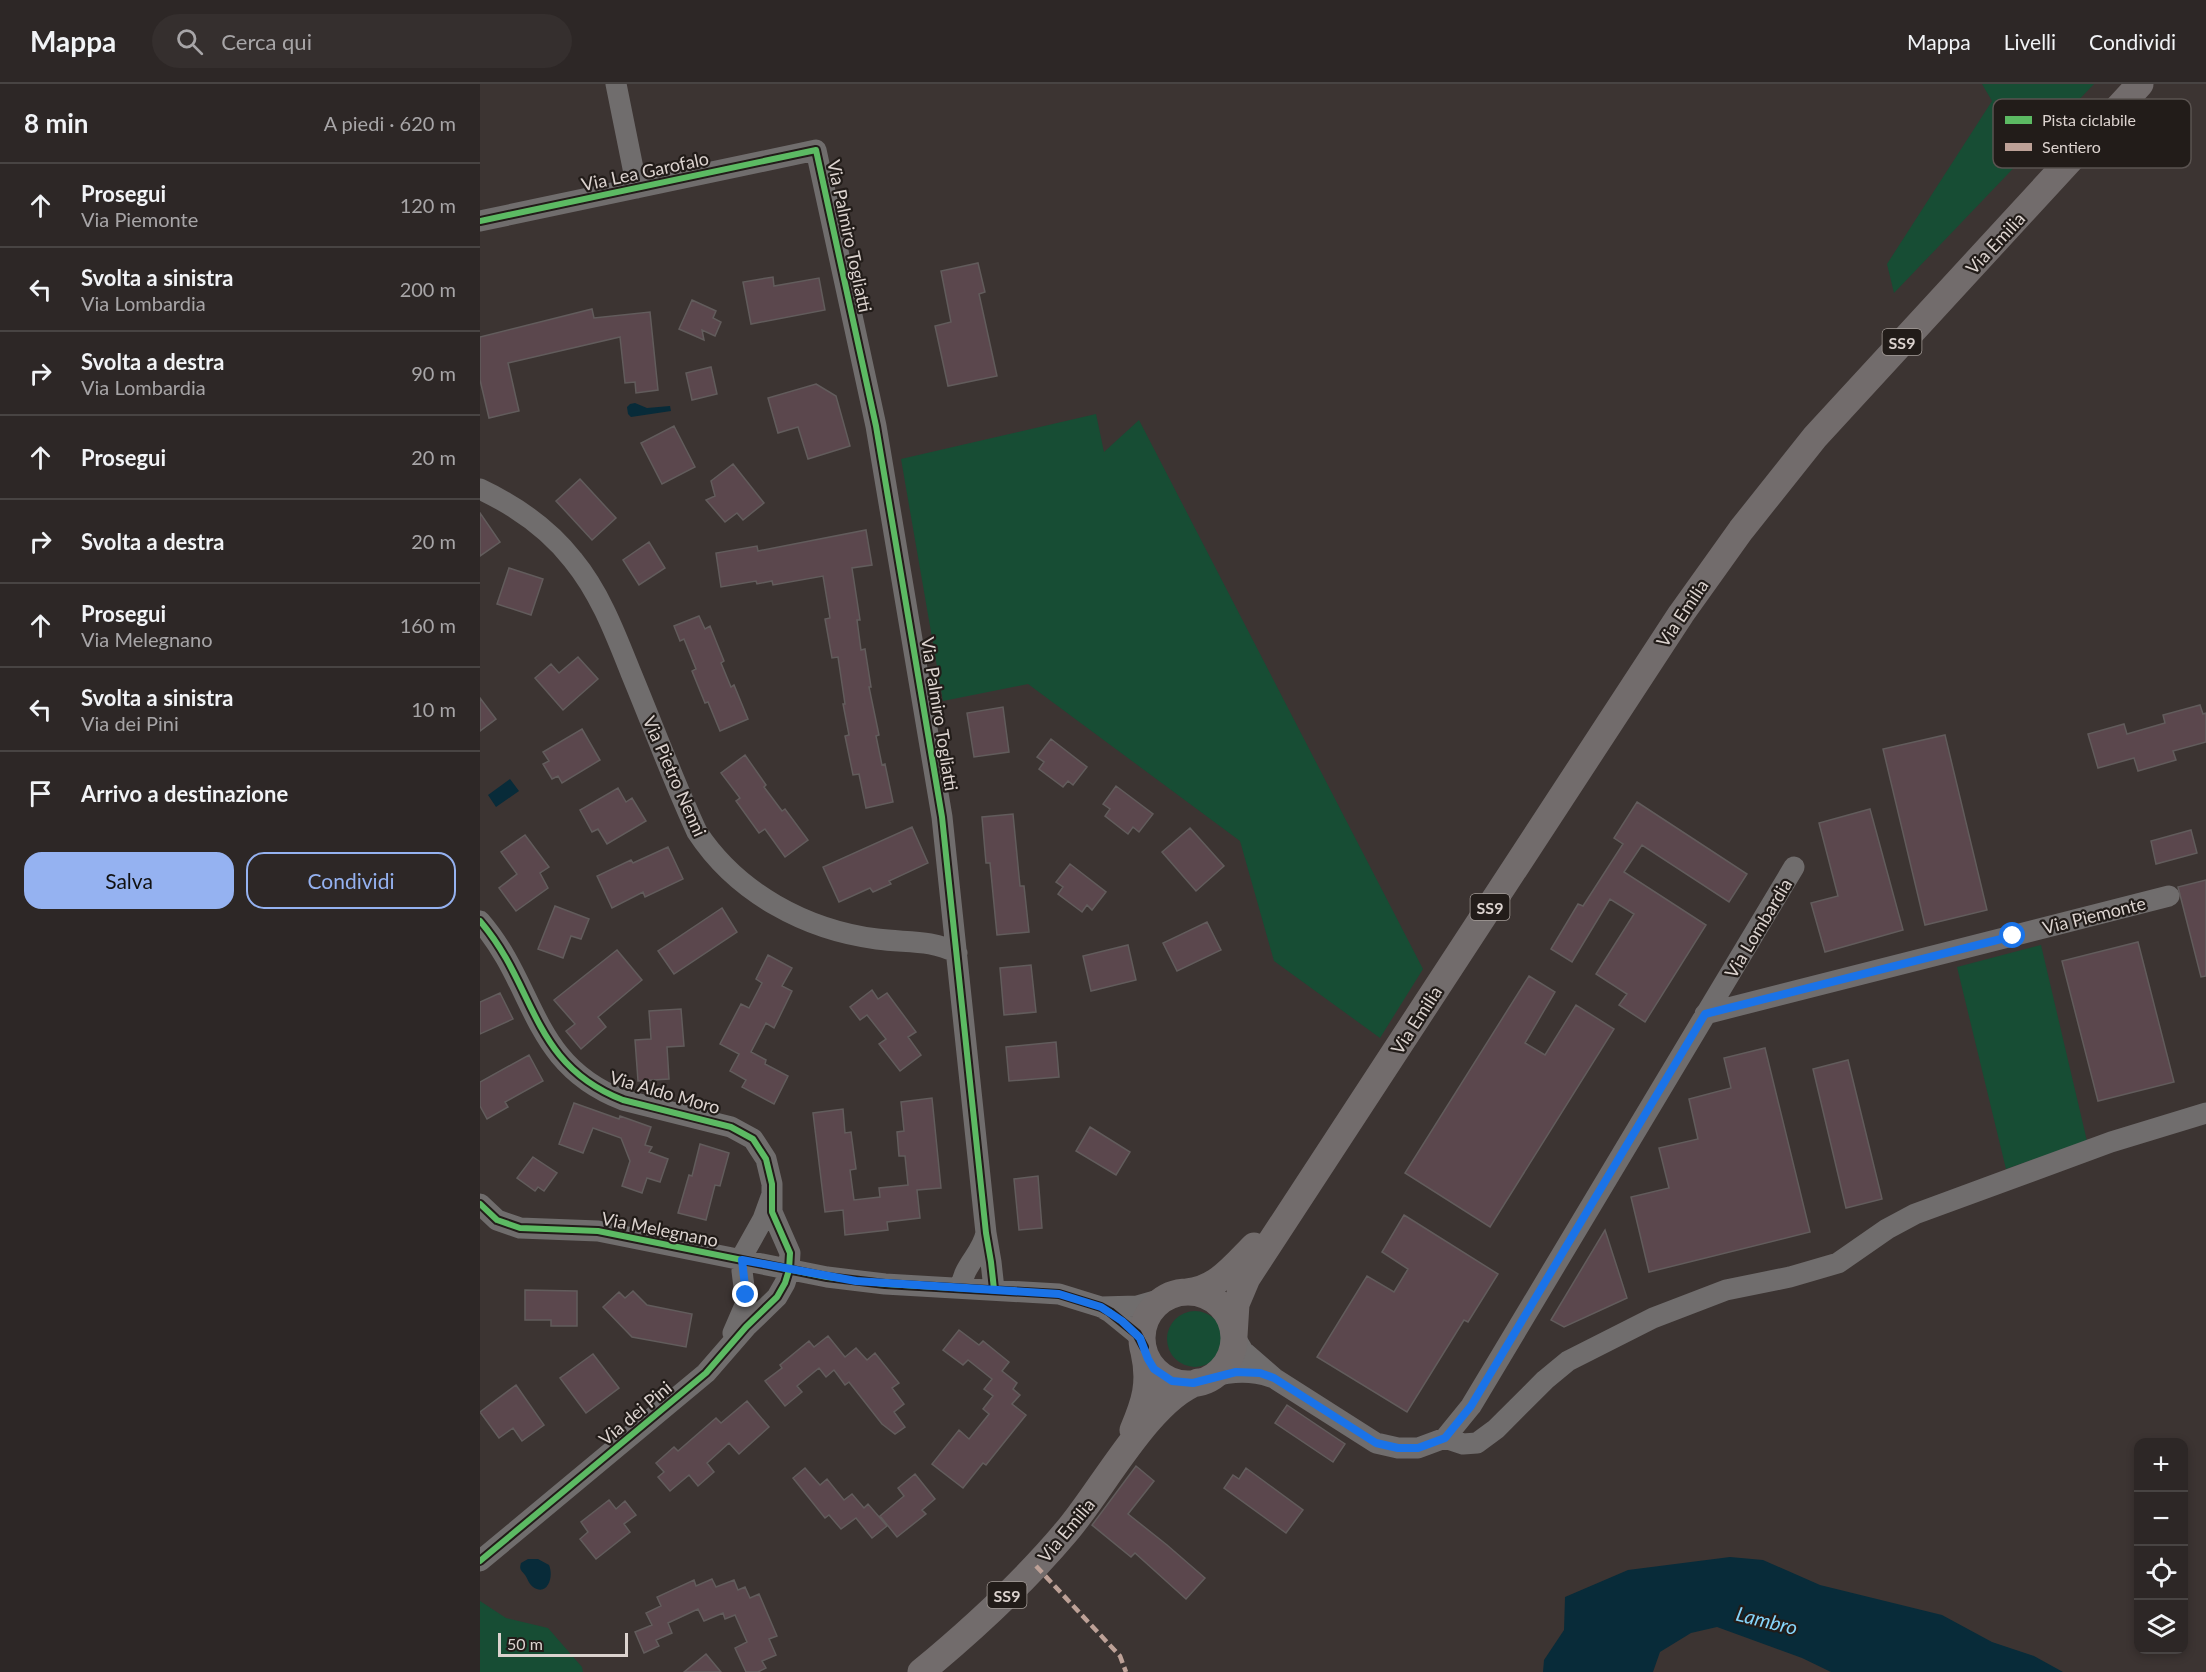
<!DOCTYPE html>
<html lang="it">
<head>
<meta charset="utf-8">
<style>
	body { margin:0; font-family:Lato,sans-serif; background:#352f2e; color:#f1f3f6 }
	.controls { position:absolute; right:18px; bottom:18px; display:grid; overflow:hidden; border-radius:12px; box-shadow:0 3px 9px #0003 }
	.controls button { width:54px; height:54px; display:grid; place-items:center; padding:0; border:0; border-bottom:2px solid #484443; background:#2d2726; color:#f1f3f6; font:30px sans-serif }
	.scale { position:absolute; left:18px; bottom:15px; width:130px; box-sizing:border-box; padding-left:6px; border:3px solid #dcd3cf; border-top:0; font-size:16px; line-height:21px; white-space:nowrap; color:#dcd3cf; -webkit-text-stroke:4px #221c19; paint-order:stroke }
	.stop { position:absolute; width:18px; height:18px; margin:-14px; border:4px solid #1a73e8; border-radius:50%; background:#fff }
	.stop.end { background:#1a73e8; border-color:#fff; box-shadow:0 2px 6px #0008 }
	.list { margin:0; padding:0; list-style:none }
	h2 { display:flex; justify-content:space-between; align-items:center; height:78px; margin:0; padding:0 24px; font-size:26px }
	h2 small { font-size:20px; font-weight:400; color:#a7a5a7 }
	.list li { display:grid; grid-template-columns:39px 1fr auto; gap:18px; align-items:center; box-sizing:border-box; height:84px; padding:0 24px; border-top:2px solid #484443 }
	.list b { display:block; font-size:22px; white-space:nowrap }
	.list p { margin:0; font-size:20px; white-space:nowrap; color:#a7a5a7 }
	.list em { font-size:20px; font-style:normal; color:#a7a5a7 }
	.actions { display:flex; gap:12px; padding:18px 24px }
	.actions a { flex:1; padding:14px 0; border:2px solid #95b2f1; border-radius:18px; text-align:center; font-size:21px; color:#95b2f1 }
	.actions .main { background:#95b2f1; color:#111 }
	.icon { flex:none; width:33px; height:33px; fill:none; stroke:currentColor; stroke-width:2; stroke-linecap:round; stroke-linejoin:round }
	.map { position:relative; flex:none; width:1726px; height:1588px; overflow:hidden }
	header { display:flex; align-items:center; gap:36px; box-sizing:border-box; height:84px; padding:0 30px; background:#2d2726; border-bottom:2px solid #484443 }
	header strong { font-size:28px }
	nav { display:flex; gap:33px; margin-inline-start:auto; font-size:21px }
	.search { width:420px; height:54px; background:#352f2e; display:flex; align-items:center; gap:15px; box-sizing:border-box; padding:0 21px; border-radius:33px; color:#a7a5a7; font-size:22px }
	main { display:flex }
	aside { flex:1; background:#2d2726 }
	.map>svg:first-child { display:block }
</style>
</head>
<body>
<header>
<strong>Mappa</strong>
<div class="search"><svg class="icon" aria-label="search" viewBox="0 0 24 24"><circle cx="10" cy="10" r="6"/><path d="M15 15l6 6"/></svg>Cerca qui</div>
<nav><a>Mappa</a><a>Livelli</a><a>Condividi</a></nav>
</header>
<main>
<aside>
<h2>8 min<small>A piedi · 620 m</small></h2>
<ul class="list">
<li><svg class="icon" aria-label="ahead" viewBox="0 0 24 24"><path d="M12 20V5M6 11l6-6 6 6"/></svg><div><b>Prosegui</b><p>Via Piemonte</p></div><em>120 m</em></li>
<li><svg class="icon" aria-label="left" viewBox="0 0 24 24"><path d="M17 20v-9H6M10 6l-5 5 5 5"/></svg><div><b>Svolta a sinistra</b><p>Via Lombardia</p></div><em>200 m</em></li>
<li><svg class="icon" aria-label="right" viewBox="0 0 24 24"><path d="M7 20v-9h11M14 6l5 5-5 5"/></svg><div><b>Svolta a destra</b><p>Via Lombardia</p></div><em>90 m</em></li>
<li><svg class="icon" aria-label="ahead" viewBox="0 0 24 24"><path d="M12 20V5M6 11l6-6 6 6"/></svg><div><b>Prosegui</b></div><em>20 m</em></li>
<li><svg class="icon" aria-label="right" viewBox="0 0 24 24"><path d="M7 20v-9h11M14 6l5 5-5 5"/></svg><div><b>Svolta a destra</b></div><em>20 m</em></li>
<li><svg class="icon" aria-label="ahead" viewBox="0 0 24 24"><path d="M12 20V5M6 11l6-6 6 6"/></svg><div><b>Prosegui</b><p>Via Melegnano</p></div><em>160 m</em></li>
<li><svg class="icon" aria-label="left" viewBox="0 0 24 24"><path d="M17 20v-9H6M10 6l-5 5 5 5"/></svg><div><b>Svolta a sinistra</b><p>Via dei Pini</p></div><em>10 m</em></li>
<li><svg class="icon" aria-label="arrive" viewBox="0 0 24 24"><path d="M6 21V4h12l-3 4 3 4H6"/></svg><div><b>Arrivo a destinazione</b></div></li>
</ul>
<div class="actions"><a class="main">Salva</a><a>Condividi</a></div>
</aside>
<div class="map">
<svg width="1726" height="1588" viewBox="0 0 1726 1588">
	<rect width="100%" height="100%" fill="#3c3432"/>
	<!-- green -->
	<path fill="#174d34" d="M 1502,0 L 1614,0 L 1414,209 L 1407,180 L 1512,17 Z
		M 616,330 L 624,368 L 659,336 L 943,885 L 900,954 L 794,877 L 760,757 L 548,600 L 463,617 L 421,375 Z
		M 1561,861 L 1607,1057 L 1526,1085 L 1477,883 Z
		M687 1255a28 28 0 1 1 56 0a28 28 0 1 1-56 0Z
		M 0,1517 L 26,1534 L 68,1544 L 102,1583 L 103,1588 L 0,1588 Z"/>
	<!-- water -->
	<path fill="#082b39" d="M 155,319 L 167,324 L 190,322 L 191,327 L 151,333 L 148,330 L 147,323 L 150,320 Z
		M 30,695 L 39,707 L 16,723 L 8,711 Z
		M 1250,1473 L 1283,1476 L 1340,1501 L 1462,1531 L 1512,1558 L 1554,1572 L 1583,1588 L 1351,1588 L 1322,1574 L 1237,1543 L 1211,1549 L 1180,1568 L 1173,1588 L 1063,1588 L 1064,1576 L 1084,1546 L 1085,1513 L 1148,1486 Z
		M 48,1475 L 58,1475 L 69,1481 C 74,1492 68,1513 53,1503 C 48,1499 48,1495 45,1491 C 41,1486 39,1486 41,1479 Z"/>
	<!-- building -->
	<path fill="#5b474d" stroke="#625c5c" stroke-width="1.5" d="M 498,179 L 505,208 L 499,210 L 517,292 L 468,302 L 455,242 L 471,238 L 461,187 Z
		M 293,193 L 294,202 L 339,194 L 345,226 L 271,240 L 263,198 Z
		M 212,216 L 236,227 L 233,234 L 241,238 L 235,252 L 222,246 L 224,256 L 199,245 Z
		M 112,225 L 114,234 L 170,228 L 178,306 L 156,309 L 155,298 L 145,299 L 140,253 L 28,279 L 39,327 L 9,334 L 0,296 L 0,253 Z
		M 231,283 L 237,310 L 212,316 L 206,289 Z
		M 336,300 L 356,312 L 370,362 L 328,375 L 318,343 L 298,349 L 288,314 Z
		M 194,342 L 215,383 L 182,400 L 161,359 Z
		M 253,380 L 284,419 L 263,436 L 257,429 L 245,438 L 226,416 L 235,412 L 231,397 Z
		M 100,395 L 136,434 L 112,456 L 76,417 Z
		M 0,429 L 20,458 L 0,472 Z
		M 386,446 L 392,481 L 372,484 L 380,536 L 377,536 L 381,566 L 385,565 L 391,603 L 389,603 L 399,651 L 396,652 L 402,681 L 405,680 L 413,718 L 386,724 L 379,690 L 373,691 L 365,652 L 369,651 L 363,620 L 365,620 L 358,573 L 352,574 L 345,535 L 350,534 L 343,492 L 293,501 L 292,497 L 277,500 L 276,497 L 241,503 L 236,469 L 277,462 L 278,467 Z
		M 169,458 L 185,484 L 159,501 L 143,476 Z
		M 29,484 L 63,495 L 51,531 L 17,520 Z
		M 219,532 L 225,545 L 230,542 L 244,577 L 241,579 L 251,603 L 254,601 L 268,635 L 240,647 L 228,618 L 225,619 L 212,587 L 216,585 L 204,555 L 200,557 L 194,542 Z
		M 98,573 L 118,595 L 83,626 L 55,594 L 71,580 L 79,589 Z
		M 0,614 L 16,635 L 0,647 Z
		M 1720,621 L 1723,630 L 1726,629 L 1726,658 L 1693,667 L 1696,676 L 1658,687 L 1654,674 L 1618,684 L 1608,650 L 1644,640 L 1647,650 L 1685,639 L 1683,631 Z
		M 523,623 L 529,668 L 494,673 L 487,629 Z
		M 102,645 L 120,676 L 82,699 L 78,692 L 72,695 L 63,680 L 69,677 L 63,668 Z
		M 1465,651 L 1507,826 L 1445,841 L 1403,665 Z
		M 571,655 L 607,683 L 593,701 L 588,697 L 583,703 L 559,685 L 564,678 L 557,673 Z
		M 265,671 L 286,701 L 284,703 L 302,727 L 305,725 L 328,756 L 305,773 L 285,745 L 279,749 L 256,717 L 260,714 L 241,689 Z
		M 636,702 L 673,730 L 659,748 L 653,743 L 648,750 L 625,732 L 630,725 L 623,720 Z
		M 138,704 L 146,718 L 152,714 L 166,737 L 127,760 L 118,745 L 112,748 L 100,726 Z
		M 1157,718 L 1267,790 L 1249,818 L 1162,761 L 1144,788 L 1226,841 L 1165,938 L 1139,921 L 1147,910 L 1116,890 L 1154,830 L 1130,815 L 1092,878 L 1071,865 L 1098,820 L 1103,822 L 1143,760 L 1134,754 Z
		M 1390,725 L 1423,846 L 1345,868 L 1331,819 L 1358,812 L 1339,739 Z
		M 533,730 L 540,802 L 544,802 L 549,848 L 517,851 L 510,779 L 506,779 L 502,733 Z
		M 432,743 L 448,779 L 409,797 L 411,800 L 393,808 L 390,804 L 359,818 L 343,783 Z
		M 710,744 L 744,782 L 716,807 L 682,768 Z
		M 1711,746 L 1717,769 L 1676,780 L 1671,757 Z
		M 45,751 L 69,783 L 60,789 L 68,804 L 36,827 L 19,804 L 37,790 L 21,768 Z
		M 188,763 L 203,795 L 165,813 L 163,808 L 132,824 L 117,792 L 151,776 L 153,779 Z
		M 590,780 L 626,808 L 612,826 L 607,821 L 602,828 L 578,810 L 583,803 L 576,798 Z
		M 1726,796 L 1726,892 L 1721,893 L 1698,803 Z
		M 75,822 L 109,835 L 101,855 L 91,852 L 83,874 L 58,865 Z
		M 242,824 L 257,848 L 194,890 L 178,867 Z
		M 727,838 L 741,866 L 697,887 L 683,859 Z
		M 1658,858 L 1694,998 L 1618,1017 L 1582,877 Z
		M 648,861 L 656,896 L 611,907 L 603,872 Z
		M 137,866 L 162,896 L 118,933 L 126,943 L 101,965 L 86,947 L 95,940 L 74,916 Z
		M 288,871 L 312,884 L 302,902 L 312,907 L 294,944 L 286,939 L 271,968 L 286,976 L 285,980 L 308,992 L 294,1020 L 262,1003 L 266,996 L 250,987 L 259,970 L 240,960 L 261,920 L 269,924 L 282,899 L 276,895 Z
		M 551,881 L 556,928 L 524,931 L 520,884 Z
		M 1049,892 L 1075,908 L 1045,959 L 1065,971 L 1096,921 L 1134,945 L 1010,1143 L 925,1089 Z
		M 392,906 L 398,915 L 407,909 L 436,948 L 428,953 L 441,971 L 420,987 L 399,960 L 406,955 L 387,931 L 380,936 L 370,923 Z
		M 20,909 L 33,935 L 0,950 L 0,918 Z
		M 201,925 L 204,962 L 187,963 L 189,995 L 158,997 L 155,956 L 171,955 L 169,927 Z
		M 576,958 L 579,993 L 529,997 L 526,963 Z
		M 1285,964 L 1330,1148 L 1169,1188 L 1151,1113 L 1189,1104 L 1179,1064 L 1218,1055 L 1209,1015 L 1251,1004 L 1244,974 Z
		M 49,971 L 63,997 L 25,1018 L 28,1023 L 7,1035 L 0,1022 L 0,998 Z
		M 1368,976 L 1402,1115 L 1366,1124 L 1333,985 Z
		M 452,1014 L 461,1104 L 437,1106 L 440,1134 L 407,1138 L 408,1146 L 365,1151 L 363,1126 L 345,1128 L 333,1029 L 363,1025 L 365,1049 L 371,1048 L 376,1085 L 370,1086 L 374,1116 L 400,1113 L 399,1104 L 428,1101 L 425,1072 L 419,1072 L 417,1048 L 424,1047 L 421,1018 Z
		M 94,1019 L 139,1035 L 140,1032 L 171,1043 L 165,1061 L 172,1063 L 169,1068 L 188,1075 L 180,1098 L 167,1094 L 162,1109 L 142,1102 L 150,1077 L 141,1054 L 113,1044 L 103,1069 L 79,1060 Z
		M 610,1043 L 650,1068 L 636,1091 L 596,1067 Z
		M 220,1060 L 249,1069 L 240,1102 L 235,1101 L 226,1136 L 198,1129 L 209,1091 L 212,1092 Z
		M 53,1073 L 77,1089 L 64,1107 L 58,1103 L 55,1107 L 37,1094 Z
		M 558,1092 L 562,1144 L 539,1146 L 534,1095 Z
		M 924,1131 L 1018,1190 L 988,1238 L 984,1236 L 927,1328 L 837,1273 L 887,1192 L 914,1208 L 928,1185 L 902,1168 Z
		M 1125,1146 L 1147,1214 L 1084,1243 L 1071,1236 Z
		M 45,1206 L 97,1207 L 97,1242 L 71,1242 L 71,1236 L 45,1236 Z
		M 153,1207 L 167,1221 L 212,1230 L 206,1263 L 152,1253 L 123,1223 L 139,1208 L 145,1214 Z
		M 479,1246 L 499,1261 L 503,1257 L 529,1278 L 522,1287 L 537,1299 L 533,1305 L 540,1311 L 532,1320 L 546,1331 L 506,1381 L 503,1379 L 483,1404 L 452,1380 L 479,1346 L 489,1355 L 509,1330 L 503,1325 L 513,1312 L 504,1305 L 512,1295 L 488,1276 L 483,1281 L 463,1266 Z
		M 348,1252 L 365,1273 L 376,1264 L 387,1276 L 395,1269 L 419,1299 L 412,1304 L 424,1320 L 414,1328 L 425,1343 L 415,1350 L 402,1340 L 369,1298 L 365,1301 L 354,1286 L 346,1293 L 339,1284 L 317,1302 L 322,1308 L 305,1322 L 285,1297 L 302,1284 L 300,1281 L 329,1257 L 334,1263 Z
		M 113,1270 L 139,1304 L 106,1329 L 80,1294 Z
		M 36,1301 L 64,1341 L 42,1357 L 33,1344 L 19,1354 L 0,1328 Z
		M 267,1317 L 289,1343 L 259,1370 L 249,1359 L 227,1379 L 234,1388 L 218,1402 L 209,1391 L 190,1407 L 178,1393 L 184,1388 L 176,1379 L 194,1363 L 198,1367 L 236,1334 L 241,1339 Z
		M 807,1321 L 865,1360 L 853,1378 L 795,1339 Z
		M 656,1382 L 674,1397 L 648,1430 L 687,1461 L 725,1494 L 706,1515 L 655,1469 L 651,1473 L 612,1441 Z
		M 325,1384 L 340,1401 L 347,1395 L 364,1416 L 372,1410 L 384,1424 L 388,1420 L 407,1442 L 392,1454 L 376,1434 L 361,1445 L 349,1431 L 345,1434 L 313,1394 Z
		M 766,1384 L 823,1426 L 806,1449 L 744,1404 L 753,1391 L 759,1395 Z
		M 435,1390 L 455,1415 L 442,1426 L 446,1430 L 417,1453 L 400,1432 L 424,1412 L 418,1404 Z
		M 129,1416 L 136,1425 L 145,1417 L 156,1431 L 144,1440 L 150,1448 L 116,1475 L 100,1455 L 108,1448 L 101,1438 Z
		M 232,1495 L 236,1503 L 254,1496 L 258,1506 L 265,1503 L 270,1514 L 279,1510 L 297,1552 L 289,1555 L 296,1571 L 282,1577 L 286,1584 L 278,1588 L 266,1588 L 255,1564 L 267,1558 L 255,1531 L 245,1535 L 243,1529 L 224,1537 L 218,1525 L 188,1539 L 192,1549 L 176,1556 L 179,1562 L 164,1569 L 155,1548 L 172,1541 L 166,1529 L 181,1522 L 177,1513 L 214,1496 L 216,1502 Z
		M 226,1570 L 241,1588 L 204,1588 Z"/>
	<g fill="none" stroke-linecap="round" stroke-linejoin="round">
		<!-- minor -->
		<path stroke="#706d6d" stroke-width="21" d="M 136,0 L 157,104
			M 0,137 L 336,66 L 396,342 L 462,733 L 506,1149 L 511,1178 L 514,1205
			M 0,405 C 36,422 68,444 93,476 C 120,509 135,549 151,589 C 173,642 193,696 217,748 C 257,809 326,846 397,855 C 426,859 451,855 477,869
			M 0,837 C 57,903 50,980 143,1016 L 251,1043 L 273,1055 L 286,1075 L 292,1100 L 292,1128 L 310,1169 L 309,1186 L 305,1199 L 297,1213 L 266,1243 L 226,1289 L 0,1477
			M 1225,930 L 1689,812
			M 0,1120 L 17,1136 L 40,1144 L 118,1147 L 347,1193 L 405,1200 L 579,1210 L 621,1223 L 630,1228 L 657,1250 L 664,1263
			M 481,1203 C 484,1180 502,1170 506,1149
			M 621,1223 L 657,1222 L 685,1214
			M 253,1249 L 266,1219 L 262,1187 L 264,1169 L 283,1135 L 291,1113
			M 754,1252 L 763,1267 L 794,1294 L 896,1359 L 918,1364 L 938,1364 L 965,1354 L 991,1322 L 1314,783
			M 732,1293 C 752,1287 770,1286 791,1293
			M 965,1354 L 983,1360 L 997,1359 L 1016,1345 L 1065,1296 L 1088,1277 L 1173,1234 L 1246,1206 L 1310,1193 L 1358,1179 L 1407,1145 L 1435,1130 L 1631,1058 L 1726,1029"/>
		<!-- major -->
		<path stroke="#726c6c" stroke-width="27" d="M 707,1208 C 737,1205 754,1182 774,1162
			M662 1254a46 46 0 1 1 92 0a46 46 0 1 1-92 0Z
			M 754,1252 L 756,1220 L 767,1194 L 1201,530 L 1261,446 L 1335,353 L 1660,0
			M 653,1346 C 665,1318 671,1299 664,1268
			M 441,1588 C 493,1545 543,1499 586,1448 C 621,1408 669,1315 718,1298"/>
		<!-- quiet -->
		<path stroke="#bda197" stroke-width="4.5" stroke-dasharray="9 4.5" stroke-linecap="butt" d="M 556,1482 L 640,1572 L 646,1588"/>
		<!-- cycleway casing -->
		<g stroke="#221c19" stroke-width="10">
			<path id="cycleway" d="M 0,137 L 336,66 L 396,342 L 462,733 L 506,1149 L 511,1178 L 514,1205
				M 0,837 C 57,903 50,980 143,1016 L 251,1043 L 273,1055 L 286,1075 L 292,1100 L 292,1128 L 310,1169 L 309,1186 L 305,1199 L 297,1213 L 266,1243 L 226,1289 L 0,1477
				M 0,1120 L 17,1136 L 40,1144 L 118,1147 L 347,1193 L 405,1200 L 579,1210 L 621,1223 L 630,1228 L 657,1250 L 664,1263"/>
		</g>
		<!-- cycleway -->
		<use href="#cycleway" stroke="#5cba63" stroke-width="6"/>
	</g>
	<g fill="none" stroke-linecap="round" stroke-linejoin="round">
		<!-- route -->
		<path stroke="#1a73e8" stroke-width="8" d="M 266,1211 L 262,1176 L 376,1197 L 579,1210 L 621,1223 L 642,1237 L 660,1254 L 668,1275 L 674,1285 L 692,1297 L 713,1299 L 756,1288 L 780,1289 L 794,1294 L 896,1359 L 918,1364 L 938,1364 L 965,1354 L 991,1322 L 1225,930 L 1533,852"/>
	</g>
	<g text-anchor="middle" dominant-baseline="central" stroke-width="4.5" stroke-linejoin="round" paint-order="stroke">
		<!-- shield labels -->
		<g fill="#221c19" stroke="#a49c98" stroke-width="1.5">
			<rect x="1402.5" y="245" width="39" height="26" rx="4.5"/>
			<rect x="990.5" y="810" width="39" height="26" rx="4.5"/>
			<rect x="507.5" y="1498" width="39" height="26" rx="4.5"/>
		</g>
		<g font-size="16" font-weight="bold" fill="#dcd3cf">
			<text x="1422" y="258">SS9</text>
			<text x="1010" y="823">SS9</text>
			<text x="527" y="1511">SS9</text>
		</g>
		<!-- street labels -->
		<g font-size="18" fill="#dcd3cf" stroke="#221c19">
			<text transform="translate(165 87) rotate(-12)">Via Lea Garofalo</text>
			<text transform="translate(370 152) rotate(78)">Via Palmiro Togliatti</text>
			<text transform="translate(1515 159) rotate(-47)">Via Emilia</text>
			<text transform="translate(1202 529) rotate(-56)">Via Emilia</text>
			<text transform="translate(460 630) rotate(81)">Via Palmiro Togliatti</text>
			<text transform="translate(195 692) rotate(66)">Via Pietro Nenni</text>
			<text transform="translate(1614 831) rotate(-14)">Via Piemonte</text>
			<text transform="translate(1278 844) rotate(-59)">Via Lombardia</text>
			<text transform="translate(936 936) rotate(-57)">Via Emilia</text>
			<text transform="translate(185 1008) rotate(16)">Via Aldo Moro</text>
			<text transform="translate(180 1145) rotate(11)">Via Melegnano</text>
			<text transform="translate(155 1329) rotate(-40)">Via dei Pini</text>
			<text transform="translate(586 1446) rotate(-50)">Via Emilia</text>
		</g>
		<!-- water labels -->
		<g font-size="20" font-style="italic" fill="#86d5fb" stroke="#221c19">
			<text transform="translate(1287 1536) rotate(14)">Lambro</text>
		</g>
	</g>
	<!-- legend -->
	<rect x="1513" y="15" width="198" height="69" rx="9" fill="#221c19" stroke="#5a5350" stroke-width="1.5"/>
	<rect x="1525" y="32" width="27" height="8" fill="#5cba63"/>
	<rect x="1525" y="59" width="27" height="8" fill="#bda197"/>
	<g font-size="16" fill="#dcd3cf">
		<text x="1562" y="42">Pista ciclabile</text>
		<text x="1562" y="69">Sentiero</text>
	</g>
</svg>
<div class="controls">
<button>+</button>
<button>−</button>
<button><svg class="icon" aria-label="locate" viewBox="0 0 24 24"><circle cx="12" cy="12" r="6"/><path d="M12 2v4M12 18v4M2 12h4M18 12h4"/></svg></button>
<button><svg class="icon" aria-label="layers" viewBox="0 0 24 24"><path d="M12 4l9 5-9 5-9-5zM3 14l9 5 9-5"/></svg></button>
</div>
<div class="scale">50 m</div>
<div class="stop" style="left:1533px;top:852px"></div>
<div class="stop end" style="left:266px;top:1211px"></div>
</div>
</main>
</body>
</html>
